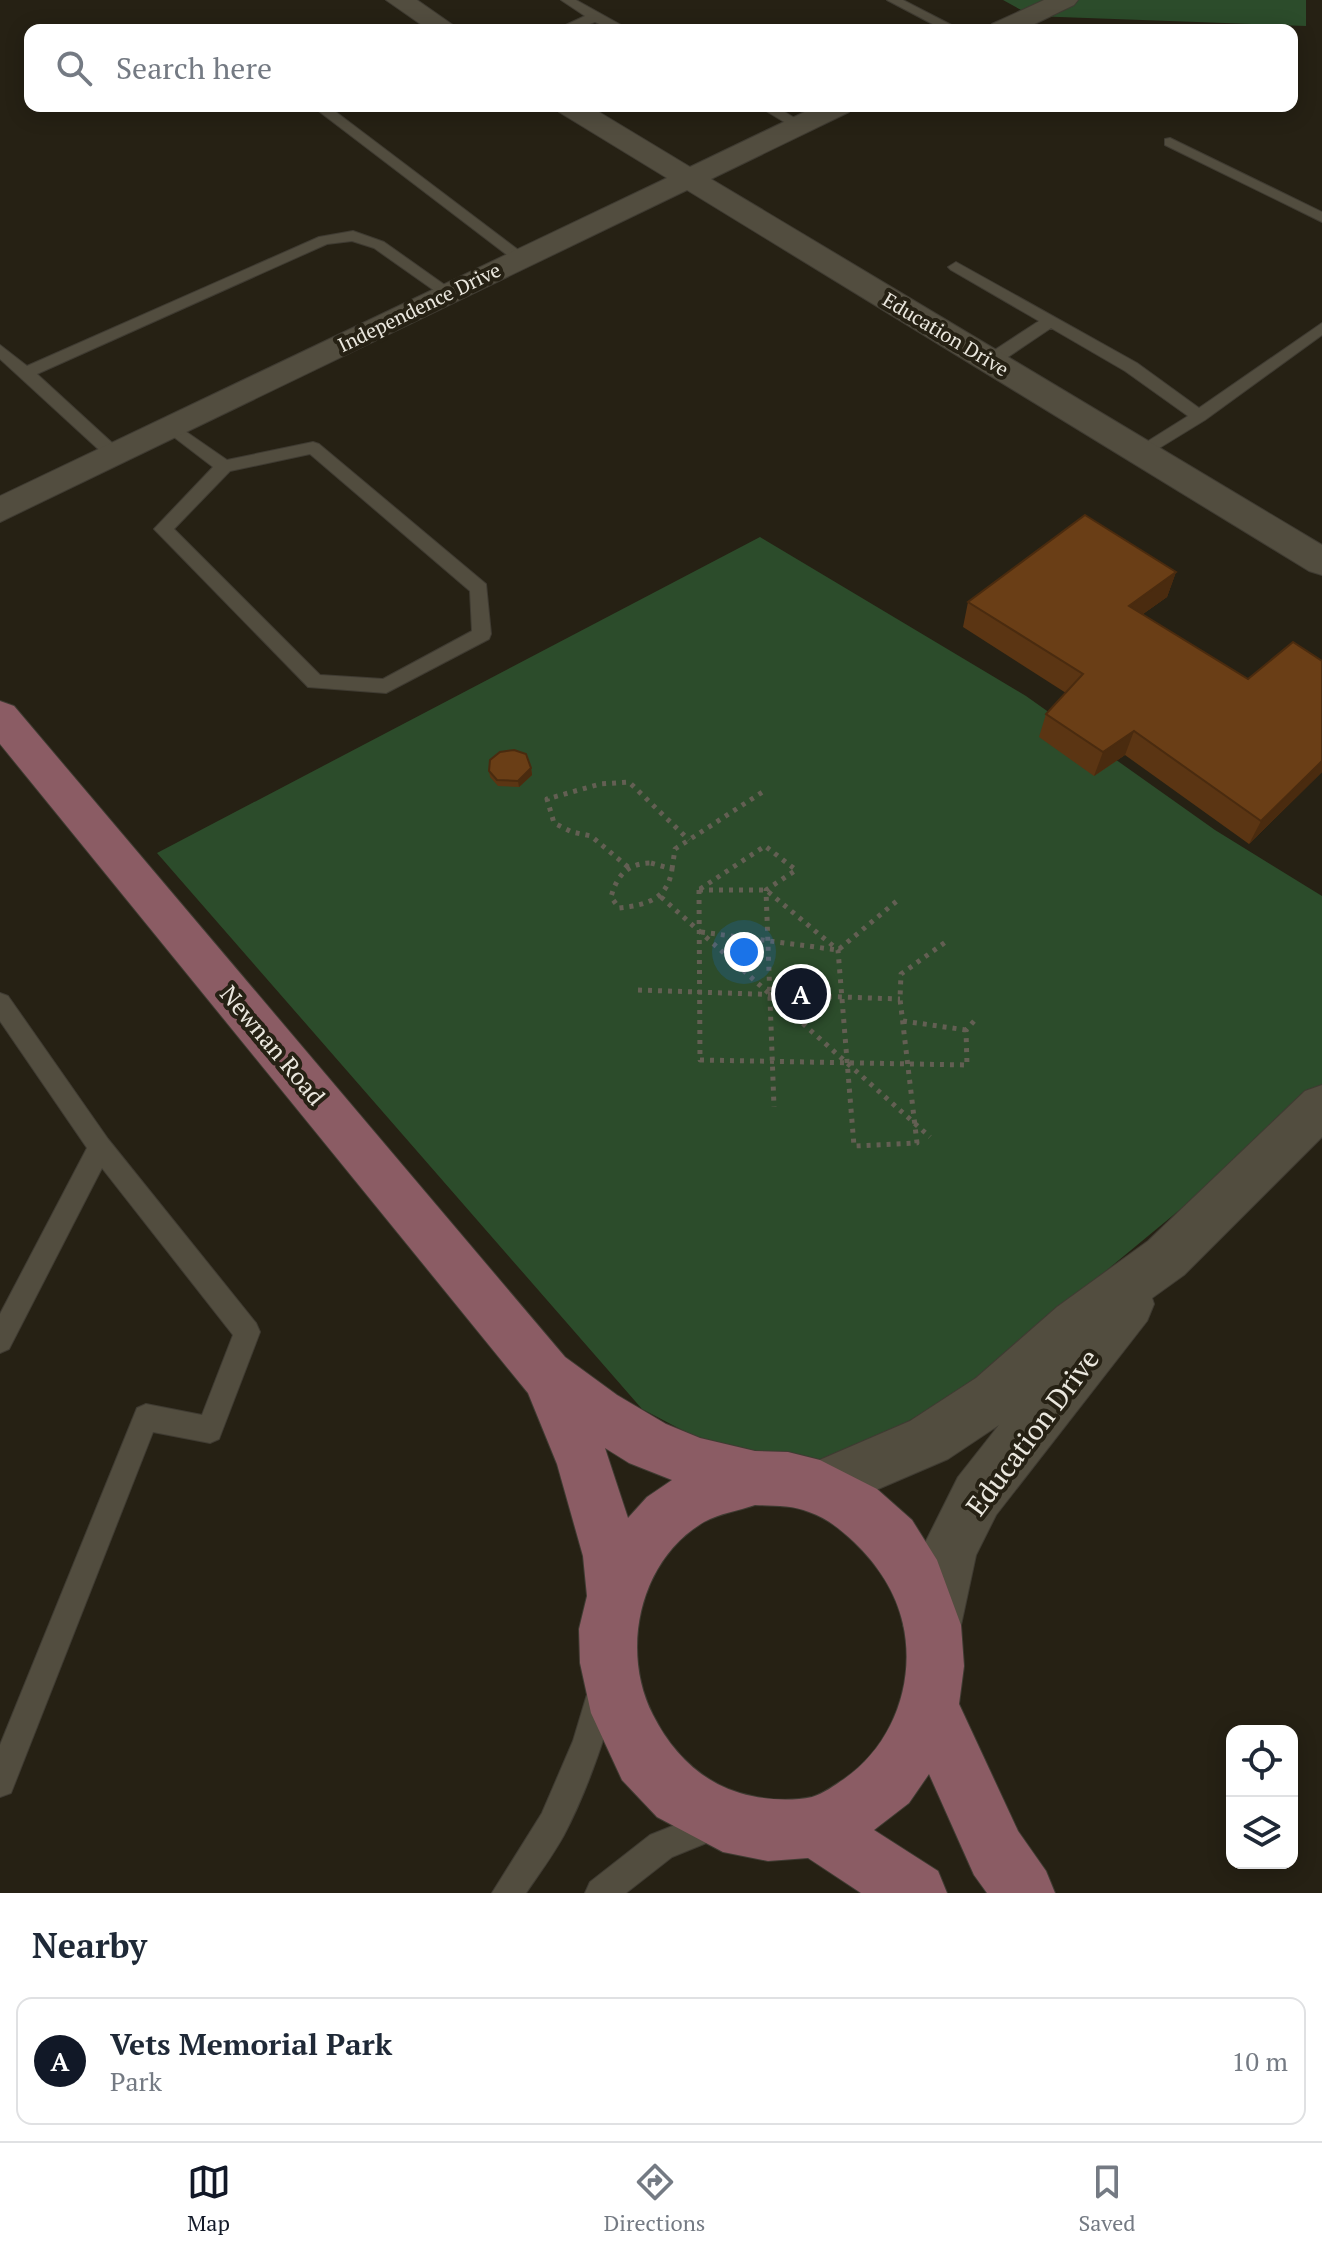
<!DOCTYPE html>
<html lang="en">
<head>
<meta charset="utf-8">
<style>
	body { margin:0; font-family:"PT Serif",serif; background:#f2f2f3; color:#1f2937 }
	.controls { position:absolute; right:24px; bottom:24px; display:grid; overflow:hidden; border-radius:16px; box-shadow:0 4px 20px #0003 }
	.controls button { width:72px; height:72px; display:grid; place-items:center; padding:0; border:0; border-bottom:2px solid #e0e1e3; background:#fff; color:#1f2937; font:40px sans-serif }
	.you { position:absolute; left:744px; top:952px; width:28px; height:28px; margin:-20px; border:6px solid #fff; border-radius:50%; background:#1a73e8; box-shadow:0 0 0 12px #1a73e833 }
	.badge { display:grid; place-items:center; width:52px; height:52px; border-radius:50%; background:#111827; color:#fff; font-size:26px; font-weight:700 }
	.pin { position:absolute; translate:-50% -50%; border:4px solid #fff; box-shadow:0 2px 8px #0006 }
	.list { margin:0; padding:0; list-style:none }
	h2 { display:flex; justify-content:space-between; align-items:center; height:104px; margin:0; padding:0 32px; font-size:34px }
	h2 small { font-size:26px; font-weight:400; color:#747a83 }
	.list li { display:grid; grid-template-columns:52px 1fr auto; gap:24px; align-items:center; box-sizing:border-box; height:128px; margin:0 16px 16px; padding:0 16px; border:2px solid #e0e1e3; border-radius:16px }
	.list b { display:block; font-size:30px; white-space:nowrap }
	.list p { margin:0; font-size:26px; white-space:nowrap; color:#747a83 }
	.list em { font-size:26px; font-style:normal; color:#747a83 }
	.icon { flex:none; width:44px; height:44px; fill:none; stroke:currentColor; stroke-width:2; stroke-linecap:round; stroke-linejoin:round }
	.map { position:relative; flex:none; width:1322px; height:1893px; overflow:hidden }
	.search { position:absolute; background:#fff; box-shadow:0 4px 20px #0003; left:24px; right:24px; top:24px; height:88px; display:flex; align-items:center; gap:20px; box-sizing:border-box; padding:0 28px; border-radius:16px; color:#747a83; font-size:30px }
	.sheet { height:248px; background:#fff }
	nav { display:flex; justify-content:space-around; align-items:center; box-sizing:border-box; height:112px; border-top:2px solid #e0e1e3; background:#fff; font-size:22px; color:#747a83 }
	nav a { display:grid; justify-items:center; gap:4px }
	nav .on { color:#111827 }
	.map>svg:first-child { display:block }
</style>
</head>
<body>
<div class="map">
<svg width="1322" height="1893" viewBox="0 0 1322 1893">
	<rect width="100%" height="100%" fill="#262114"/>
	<!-- green -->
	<path fill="#2c4c2b" d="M 1003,0 L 1306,0 L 1306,26 L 1032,16 Z
		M 760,537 L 1026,696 L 1215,830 L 1322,896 L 1322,1092 L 968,1385 L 899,1427 L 828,1460 L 752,1457 L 703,1441 L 642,1409 L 157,853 Z"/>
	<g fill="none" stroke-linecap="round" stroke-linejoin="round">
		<!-- lane casing -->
		<g stroke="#3f3b32" stroke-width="2">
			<path id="lane" d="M 561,0 L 576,0 L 630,30 L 612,30 L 595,22 L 574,30 L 555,30 L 585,16 Z
				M 887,0 L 903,0 L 961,30 L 944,30 Z
				M 312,106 L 328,106 L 525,255 L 525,261 L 515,261 Z
				M 758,106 L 775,106 L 806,125 L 794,128 Z
				M 1170,138 L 1322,212 L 1322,222 L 1165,145 L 1165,139 Z
				M 353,231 L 384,242 L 456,293 L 454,296 L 442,296 L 374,248 L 352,241 L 327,244 L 37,374 L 121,451 L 124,455 L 121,459 L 109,459 L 0,359 L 0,345 L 27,366 L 319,237 Z
				M 956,262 L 1137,363 L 1199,408 L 1322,323 L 1322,335 L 1205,420 L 1143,458 L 1137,456 L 1134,452 L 1137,448 L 1188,416 L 1125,371 L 1051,328 L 996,365 L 984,365 L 984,357 L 1039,321 L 951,270 L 948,267 Z
				M 172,422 L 227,460 L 313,442 L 319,444 L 486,584 L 491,634 L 489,639 L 386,693 L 308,687 L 154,529 L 213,467 L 166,431 L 164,427 ZM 310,454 L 470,591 L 472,631 L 383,679 L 320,675 L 174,529 L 230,471 Z
				M 0,993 L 8,996 L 108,1139 L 256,1323 L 260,1332 L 219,1439 L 210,1443 L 153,1432 L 11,1793 L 0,1797 L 0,1745 L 137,1408 L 146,1404 L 202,1415 L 233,1335 L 102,1168 L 9,1349 L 0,1353 L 0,1314 L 87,1148 L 0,1021 Z
				M 601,1676 L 611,1681 C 622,1707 579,1807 564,1835 C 553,1855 539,1874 526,1893 L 492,1893 L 542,1813 L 573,1741 L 591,1681 Z
				M 715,1809 L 726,1813 L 730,1824 L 726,1835 L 672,1857 L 626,1893 L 585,1893 L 590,1882 L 650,1835 Z"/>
		</g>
		<!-- street casing -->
		<g stroke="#3f3b32" stroke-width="2">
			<path id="street" d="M 386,0 L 417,0 L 460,30 L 429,30 Z
				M 1044,0 L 1078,0 L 1074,5 L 1022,30 L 988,30 L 992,24 Z
				M 555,106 L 589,106 L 690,167 L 817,106 L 853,106 L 849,112 L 711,179 L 1322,545 L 1322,575 L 1309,571 L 687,190 L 0,522 L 0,496 L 667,178 L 559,112 Z
				M 1322,1085 L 1322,1137 L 1184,1275 L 1152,1298 L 1154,1304 L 1147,1321 L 996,1515 L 976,1555 L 961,1625 L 952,1645 L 932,1654 L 912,1645 L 903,1625 L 922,1549 L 958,1477 L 999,1425 L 948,1459 L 820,1514 L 801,1506 L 793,1487 L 801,1468 L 910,1421 L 976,1378 L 1057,1307 L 1148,1241 L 1305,1091 Z"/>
		</g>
		<!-- primary casing -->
		<g stroke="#3f3b32" stroke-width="2">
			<path id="primary" d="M 0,701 L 14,706 L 565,1357 L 617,1395 L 666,1424 L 700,1438 L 755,1451 L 788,1452 L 820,1460 L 877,1489 L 912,1520 L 937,1560 L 961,1625 L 964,1666 L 959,1704 L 1018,1831 L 1046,1871 L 1055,1893 L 987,1893 L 974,1875 L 929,1774 L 909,1803 L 874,1830 L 938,1871 L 947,1893 L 861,1893 L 808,1858 L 768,1861 L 723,1852 L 657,1817 L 622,1780 L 591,1713 L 580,1663 L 579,1629 L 587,1596 L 583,1556 L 557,1464 L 528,1393 L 0,744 ZM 605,1448 L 629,1463 L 672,1480 L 647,1497 L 628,1518 ZM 755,1505 C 774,1506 792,1505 809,1512 C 827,1518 841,1530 854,1542 C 877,1564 896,1592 903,1624 C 916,1682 893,1745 844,1779 C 835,1785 823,1794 812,1797 C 793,1801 770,1800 752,1796 C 706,1787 673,1755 653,1715 C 620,1651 639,1560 704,1522 C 720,1513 738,1511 755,1505 Z"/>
		</g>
		<!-- path -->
		<path stroke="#635f53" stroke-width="5" stroke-dasharray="4 6" stroke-linecap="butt" d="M 651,863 L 672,869 C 668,899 647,905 619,908 L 611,897 C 617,875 628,863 651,863 Z
			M 628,867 L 591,836 L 572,832 L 554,823 L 547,799 L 600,784 L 629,782 L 689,840
			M 672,869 L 675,849 L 764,791
			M 700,889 L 765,846 L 796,870 L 766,890 L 774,1107
			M 699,890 L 766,890 L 838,950 L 854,1146 L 917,1143 L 900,999 L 901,974 L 947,941
			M 699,890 L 700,1060 L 967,1065 L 966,1030 L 975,1020
			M 661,897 L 930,1137
			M 701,932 L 838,950 L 898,900
			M 638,990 L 900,999
			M 903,1021 L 966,1030"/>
		<!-- lane -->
		<use href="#lane" fill="#524d3f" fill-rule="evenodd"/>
		<!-- street -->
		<use href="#street" fill="#524d3f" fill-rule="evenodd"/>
		<!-- primary -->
		<use href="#primary" fill="#8b5c64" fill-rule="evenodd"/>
	</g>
	<!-- wall -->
	<path fill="#5b3513" d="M 1176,572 L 1167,597 L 1143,614 L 1322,772 L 1249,844 L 1125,755 L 1094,776 L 1039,737 L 1046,714 L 1066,693 L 963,627 L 968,602 Z
		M 531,768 L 532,775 L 519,787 L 498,786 L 490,777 L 489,771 Z"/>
	<!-- shaded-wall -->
	<path fill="#4a2b0f" d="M 1176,572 L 1167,597 L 1120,630 L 1129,606 Z
		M 1134,731 L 1125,755 L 1094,776 L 1103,752 Z
		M 1322,761 L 1322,772 L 1249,844 L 1261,821 Z
		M 531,768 L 532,775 L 519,787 L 518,781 Z"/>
	<!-- building -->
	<path fill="#6a3e16" stroke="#4a2b0f" stroke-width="2" d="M 1085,515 L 1176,572 L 1129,606 L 1248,679 L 1293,642 L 1322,661 L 1322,761 L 1261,821 L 1134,731 L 1103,752 L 1046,714 L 1083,674 L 968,602 Z
		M 514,750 L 526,754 L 531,768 L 518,781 L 497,780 L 489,771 L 490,760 L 500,752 Z"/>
	<g text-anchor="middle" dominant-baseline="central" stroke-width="8" stroke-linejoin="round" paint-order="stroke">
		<!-- far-street labels -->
		<g font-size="20" fill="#eae7de" stroke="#262114">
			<text transform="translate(419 307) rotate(-26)">Independence Drive</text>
			<text transform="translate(946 334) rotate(31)">Education Drive</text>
		</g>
		<!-- street labels -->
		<g font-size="24" fill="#eae7de" stroke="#262114">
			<text transform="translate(273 1045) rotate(50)">Newnan Road</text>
		</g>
		<!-- near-street labels -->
		<g font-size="28" fill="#eae7de" stroke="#262114">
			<text transform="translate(1032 1432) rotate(-53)">Education Drive</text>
		</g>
	</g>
</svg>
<div class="controls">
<button><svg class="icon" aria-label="locate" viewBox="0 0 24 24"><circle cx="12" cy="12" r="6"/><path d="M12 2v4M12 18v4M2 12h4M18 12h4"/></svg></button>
<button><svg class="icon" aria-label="layers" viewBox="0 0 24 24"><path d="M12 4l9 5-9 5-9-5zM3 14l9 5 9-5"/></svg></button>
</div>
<div class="you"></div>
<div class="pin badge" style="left:801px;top:994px">A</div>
<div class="search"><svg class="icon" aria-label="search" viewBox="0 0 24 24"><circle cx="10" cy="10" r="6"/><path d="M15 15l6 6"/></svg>Search here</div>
</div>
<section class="sheet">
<h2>Nearby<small></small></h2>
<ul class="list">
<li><span class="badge">A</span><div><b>Vets Memorial Park</b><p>Park</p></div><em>10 m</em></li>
</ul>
</section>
<nav>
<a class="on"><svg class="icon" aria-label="map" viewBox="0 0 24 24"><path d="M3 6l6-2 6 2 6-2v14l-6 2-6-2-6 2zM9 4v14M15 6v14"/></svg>Map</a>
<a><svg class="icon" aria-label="directions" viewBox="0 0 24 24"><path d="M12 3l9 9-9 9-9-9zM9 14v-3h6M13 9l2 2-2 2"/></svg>Directions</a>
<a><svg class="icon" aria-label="saved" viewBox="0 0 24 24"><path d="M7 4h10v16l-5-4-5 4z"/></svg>Saved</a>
</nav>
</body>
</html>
